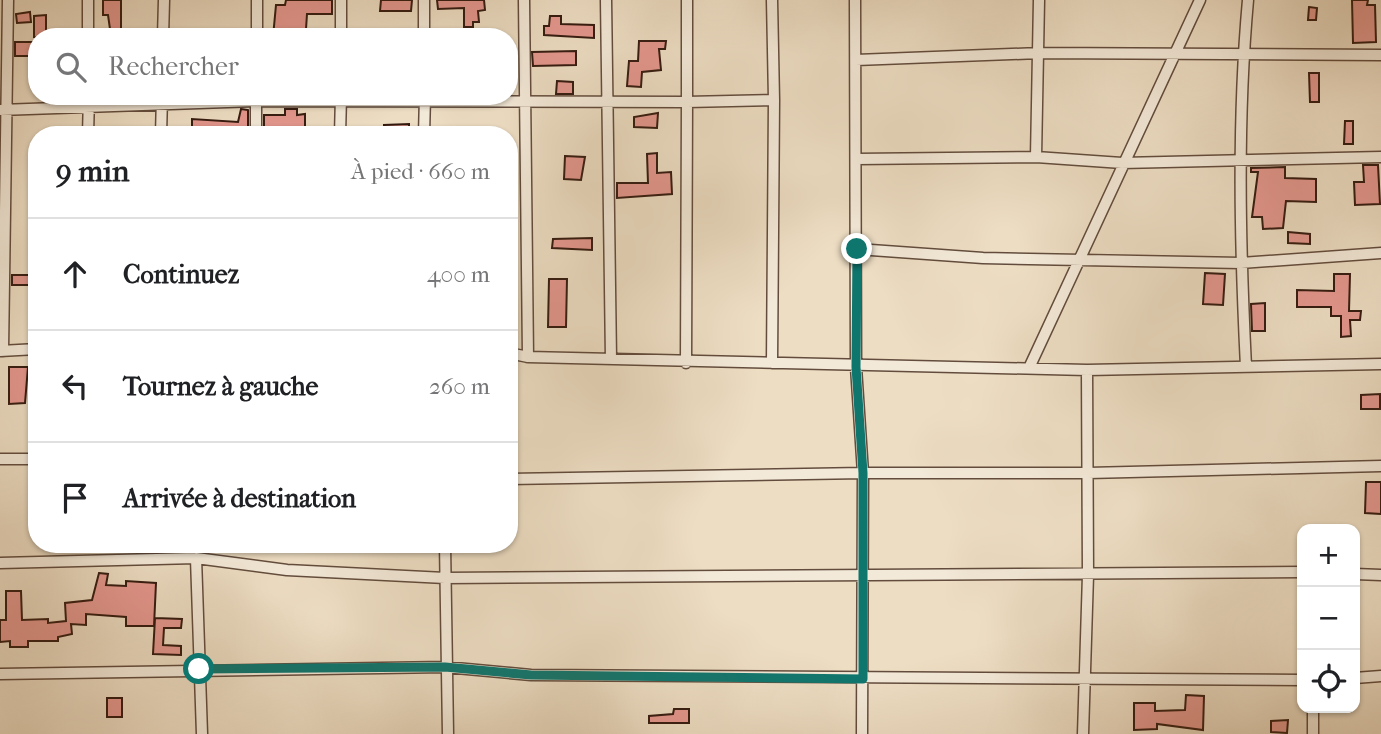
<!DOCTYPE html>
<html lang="fr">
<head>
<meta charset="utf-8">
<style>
	body { margin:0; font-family:"IM FELL French Canon",serif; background:#f6f6f6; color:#202124 }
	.controls { position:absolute; right:21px; bottom:21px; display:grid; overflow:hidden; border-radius:14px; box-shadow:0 2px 5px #0004 }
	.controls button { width:63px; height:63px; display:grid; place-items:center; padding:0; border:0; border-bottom:2px solid #e0e0e0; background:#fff; color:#202124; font:35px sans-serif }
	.stop { position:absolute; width:21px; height:21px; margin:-16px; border:5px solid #0f766e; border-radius:50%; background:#fff }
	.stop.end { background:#0f766e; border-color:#fff; box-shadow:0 2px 7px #0008 }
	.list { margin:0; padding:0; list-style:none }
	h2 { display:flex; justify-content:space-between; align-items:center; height:91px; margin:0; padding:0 28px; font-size:30px }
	h2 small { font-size:23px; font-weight:400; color:#757577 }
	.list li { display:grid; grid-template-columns:46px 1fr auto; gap:21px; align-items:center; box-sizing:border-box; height:112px; padding:0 28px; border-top:2px solid #e0e0e0 }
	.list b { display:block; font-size:26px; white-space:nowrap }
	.list em { font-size:23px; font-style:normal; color:#757577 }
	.icon { flex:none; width:38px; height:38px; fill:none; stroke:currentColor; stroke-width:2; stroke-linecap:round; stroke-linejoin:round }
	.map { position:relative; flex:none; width:1381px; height:734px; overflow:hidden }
	.search { position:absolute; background:#fff; box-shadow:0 2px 5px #0004; left:28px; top:28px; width:490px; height:77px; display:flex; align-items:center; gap:18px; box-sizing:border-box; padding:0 24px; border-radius:28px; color:#757577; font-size:26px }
	.panel { position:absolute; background:#fff; box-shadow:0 2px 5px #0004; left:28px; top:126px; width:490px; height:427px; border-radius:28px }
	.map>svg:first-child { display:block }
</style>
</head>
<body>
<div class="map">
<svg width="1381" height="734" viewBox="0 0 1381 734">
	<rect width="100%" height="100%" fill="#edddc3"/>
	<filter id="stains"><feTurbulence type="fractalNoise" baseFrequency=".00286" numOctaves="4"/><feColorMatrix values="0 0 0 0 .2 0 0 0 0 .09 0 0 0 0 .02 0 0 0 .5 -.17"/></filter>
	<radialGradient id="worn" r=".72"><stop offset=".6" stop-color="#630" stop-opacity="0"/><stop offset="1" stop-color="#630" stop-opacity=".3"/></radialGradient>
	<!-- building -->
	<path fill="#e4978e" stroke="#351b10" stroke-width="2" d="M 103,0 L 121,0 L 121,35 L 111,36 L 108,15 L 103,15 Z
		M 286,0 L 332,0 L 332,14 L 307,14 L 306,29 L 295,29 L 295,37 L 273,37 L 276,5 L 285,5 Z
		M 381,0 L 412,0 L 411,11 L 380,11 Z
		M 437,0 L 484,0 L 485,10 L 478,11 L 479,22 L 473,22 L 473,27 L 464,27 L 464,8 L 438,9 Z
		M 1352,0 L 1368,0 L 1367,5 L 1375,5 L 1376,42 L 1353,43 Z
		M 1309,7 L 1317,8 L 1316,20 L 1308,20 Z
		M 30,12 L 31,22 L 17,23 L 16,14 Z
		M 46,15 L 46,37 L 34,37 L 34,16 Z
		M 550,16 L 561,16 L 561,24 L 594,25 L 594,38 L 544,35 L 544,26 L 549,26 Z
		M 639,41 L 666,41 L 665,49 L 659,49 L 661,70 L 642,72 L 641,87 L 627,86 L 629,61 L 638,61 Z
		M 15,42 L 37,42 L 37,56 L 15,56 Z
		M 576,51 L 576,65 L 533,66 L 532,52 Z
		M 1309,73 L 1319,73 L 1319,102 L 1310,102 Z
		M 557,81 L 573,82 L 573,94 L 556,94 Z
		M 241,109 L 248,110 L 248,135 L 192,135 L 192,119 L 238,122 Z
		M 285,109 L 297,109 L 297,115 L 305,114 L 305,127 L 264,128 L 264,115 L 285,115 Z
		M 658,113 L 657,128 L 634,127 L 634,117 Z
		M 1345,121 L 1353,121 L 1353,144 L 1344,144 Z
		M 409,124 L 409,135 L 384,135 L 384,125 Z
		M 657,153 L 657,173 L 671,172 L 672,194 L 617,198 L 617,183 L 648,183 L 647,154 Z
		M 565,156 L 585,157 L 581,180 L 564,179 Z
		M 1363,165 L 1378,165 L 1380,204 L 1355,205 L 1354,182 L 1364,182 Z
		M 1285,167 L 1285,178 L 1316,179 L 1316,202 L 1286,201 L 1283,228 L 1263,229 L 1262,217 L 1252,217 L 1258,172 L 1251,172 L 1251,168 Z
		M 1288,232 L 1310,234 L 1310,244 L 1288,243 Z
		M 592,238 L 592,250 L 552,248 L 553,239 Z
		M 1205,273 L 1225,274 L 1223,305 L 1203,304 Z
		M 1334,274 L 1350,274 L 1349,311 L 1361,311 L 1360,320 L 1350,320 L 1351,336 L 1341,337 L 1341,316 L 1331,316 L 1331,307 L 1297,307 L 1297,290 L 1334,291 Z
		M 12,275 L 37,275 L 37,285 L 12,285 Z
		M 549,279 L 567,279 L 566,327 L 548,327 Z
		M 1265,303 L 1265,331 L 1252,331 L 1251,304 Z
		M 9,367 L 28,367 L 25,403 L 9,404 Z
		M 1380,394 L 1380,409 L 1361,409 L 1361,395 Z
		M 1366,482 L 1381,482 L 1381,514 L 1365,513 Z
		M 99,573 L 108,574 L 106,585 L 126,586 L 126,581 L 156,583 L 154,626 L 126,626 L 126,617 L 86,614 L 86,625 L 71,624 L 72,634 L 58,637 L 58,641 L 28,641 L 28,647 L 10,647 L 10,641 L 0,642 L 0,620 L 6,620 L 6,591 L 21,591 L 22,620 L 48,619 L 48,623 L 66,621 L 65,603 L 92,600 Z
		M 155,618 L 182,619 L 181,628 L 164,628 L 163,645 L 181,646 L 181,655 L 153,654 Z
		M 1186,695 L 1204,696 L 1203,730 L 1157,724 L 1157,729 L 1134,730 L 1134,703 L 1155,703 L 1155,711 L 1185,710 Z
		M 107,698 L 122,698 L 122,717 L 107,717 Z
		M 674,709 L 689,709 L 689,723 L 649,723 L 649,716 L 673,714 Z
		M 1288,720 L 1287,733 L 1271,732 L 1271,721 Z"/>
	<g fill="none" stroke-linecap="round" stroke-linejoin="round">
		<!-- street casing -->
		<g stroke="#634c3d" stroke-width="13">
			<path id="street" d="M 88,0 L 88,37
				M 341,0 L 341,37
				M 424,0 L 424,37
				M 524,0 L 528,357
				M 606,0 L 611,359
				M 855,0 L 856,367 L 863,473 L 862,734
				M 163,37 L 164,0
				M 257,37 L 257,0
				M 856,60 L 1039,53 L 1381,55
				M 0,110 L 256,101 L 687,102 L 687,0
				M 88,135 L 89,96
				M 161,135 L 162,96
				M 256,135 L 256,96
				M 340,135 L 341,96
				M 424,135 L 425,96
				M 1036,157 L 1039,0
				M 857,159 L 1036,157 L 1122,163 L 1381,157
				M 857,249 L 983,258 L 1241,263 L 1381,253
				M 0,351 L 37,349
				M 3,351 L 8,0
				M 509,353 L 528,357 L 1087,370 L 1381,364
				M 686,363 L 687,102 L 774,100
				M 772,363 L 774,100 L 772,0
				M 1246,367 C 1240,245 1237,122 1248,0
				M 1029,368 L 1200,0
				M 0,459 L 37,459
				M 509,479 L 863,473 L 1088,473 L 1381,466
				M 445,544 L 448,734
				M 196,558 L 202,734
				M 0,563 L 196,558 L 287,570 L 445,578 L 1302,572
				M 1355,574 L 1381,575
				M 0,674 L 445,667 L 531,675 L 1302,680
				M 1355,678 L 1381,676
				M 1313,708 L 1313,734
				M 1083,734 L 1088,575 L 1087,370"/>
		</g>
		<!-- street -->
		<use href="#street" stroke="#f3e9d8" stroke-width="10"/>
	</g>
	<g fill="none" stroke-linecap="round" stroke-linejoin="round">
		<!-- route -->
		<path stroke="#0f766e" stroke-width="9" d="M 199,669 L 445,667 L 531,675 L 863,679 L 863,473 L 856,367 L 857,249"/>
	</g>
	<rect width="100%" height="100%" filter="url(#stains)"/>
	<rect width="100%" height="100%" fill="url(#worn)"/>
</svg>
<div class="controls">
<button>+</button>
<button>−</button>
<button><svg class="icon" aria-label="locate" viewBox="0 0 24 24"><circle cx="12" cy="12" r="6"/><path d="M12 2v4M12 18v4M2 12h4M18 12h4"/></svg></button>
</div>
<div class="stop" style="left:199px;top:669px"></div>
<div class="stop end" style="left:857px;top:249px"></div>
<div class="search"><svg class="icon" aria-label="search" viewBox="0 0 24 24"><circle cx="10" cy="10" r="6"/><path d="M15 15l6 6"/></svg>Rechercher</div>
<section class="panel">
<h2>9 min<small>À pied · 660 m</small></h2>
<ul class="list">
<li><svg class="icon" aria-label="ahead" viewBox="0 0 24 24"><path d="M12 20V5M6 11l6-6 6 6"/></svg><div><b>Continuez</b></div><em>400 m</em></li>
<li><svg class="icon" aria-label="left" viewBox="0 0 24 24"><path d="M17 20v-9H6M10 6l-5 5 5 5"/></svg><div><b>Tournez à gauche</b></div><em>260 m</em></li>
<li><svg class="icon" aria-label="arrive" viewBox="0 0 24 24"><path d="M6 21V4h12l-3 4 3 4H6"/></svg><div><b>Arrivée à destination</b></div></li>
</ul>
</section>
</div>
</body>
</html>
